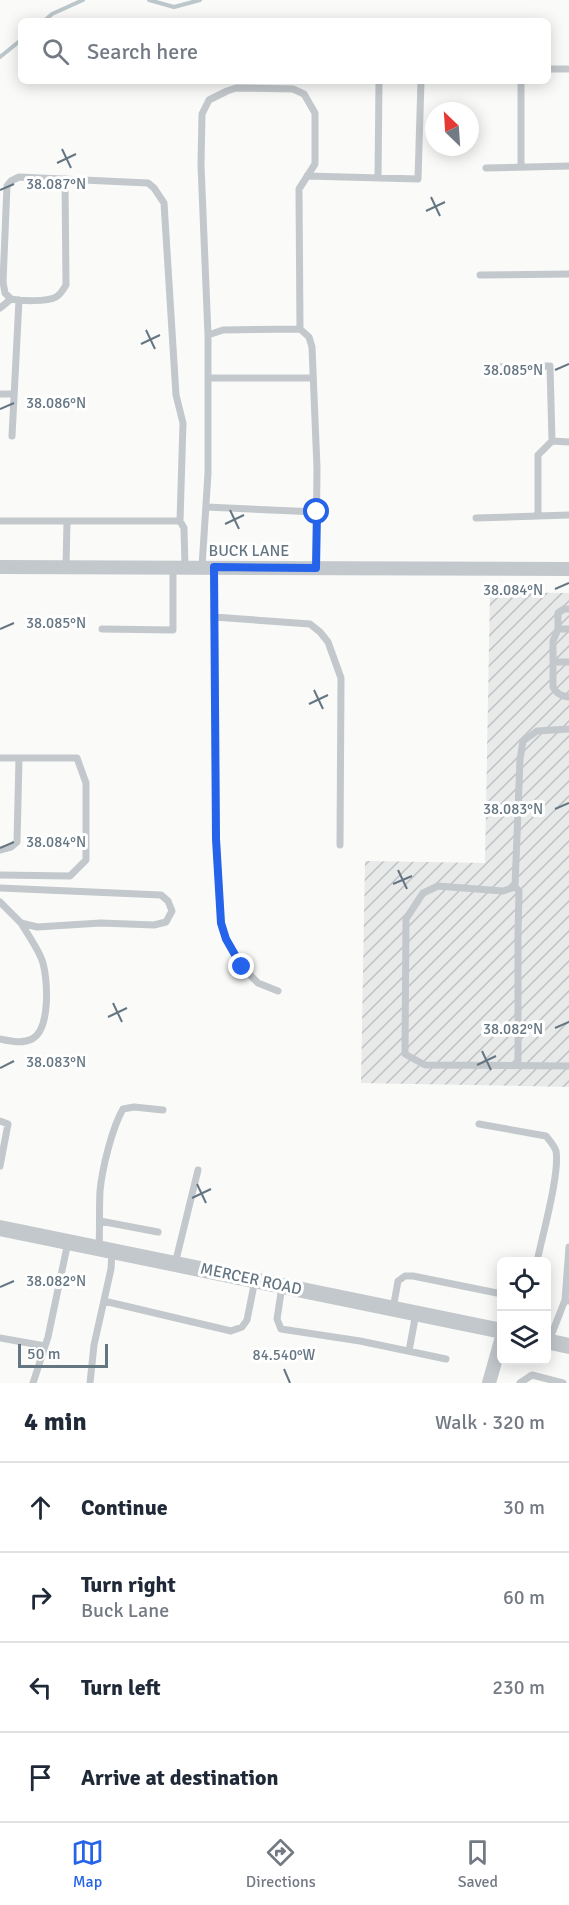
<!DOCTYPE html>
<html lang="en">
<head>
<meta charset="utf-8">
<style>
	body { margin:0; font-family:Signika,sans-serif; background:#f2f2f3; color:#1f2937 }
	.controls { position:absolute; right:18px; bottom:18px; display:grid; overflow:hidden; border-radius:9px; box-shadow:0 3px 15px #0003 }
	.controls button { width:54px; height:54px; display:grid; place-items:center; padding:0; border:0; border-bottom:2px solid #e0e1e3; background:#fff; color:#1f2937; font:30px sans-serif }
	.compass { position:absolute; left:425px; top:102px; width:54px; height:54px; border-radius:50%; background:#fff; box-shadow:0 3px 15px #0003; rotate:335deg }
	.scale { position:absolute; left:18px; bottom:15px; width:90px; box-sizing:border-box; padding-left:6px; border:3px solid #657683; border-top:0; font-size:16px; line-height:21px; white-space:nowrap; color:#657683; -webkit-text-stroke:4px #fff; paint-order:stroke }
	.stop { position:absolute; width:18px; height:18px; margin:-14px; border:4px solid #2563eb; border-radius:50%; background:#fff }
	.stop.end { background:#2563eb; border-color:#fff; box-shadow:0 2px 6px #0008 }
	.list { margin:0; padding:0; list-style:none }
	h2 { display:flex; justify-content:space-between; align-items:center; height:78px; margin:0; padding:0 24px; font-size:26px }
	h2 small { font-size:20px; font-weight:400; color:#747a83 }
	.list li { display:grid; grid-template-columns:39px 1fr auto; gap:18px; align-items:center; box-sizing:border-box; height:90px; padding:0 24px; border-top:2px solid #e0e1e3 }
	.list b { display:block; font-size:22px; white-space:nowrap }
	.list p { margin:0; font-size:20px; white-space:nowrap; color:#747a83 }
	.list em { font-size:20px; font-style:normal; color:#747a83 }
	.icon { flex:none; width:33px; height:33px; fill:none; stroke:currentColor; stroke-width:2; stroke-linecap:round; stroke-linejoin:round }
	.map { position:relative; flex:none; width:569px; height:1383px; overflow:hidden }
	.search { position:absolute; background:#fff; box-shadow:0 3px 15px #0003; left:18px; right:18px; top:18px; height:66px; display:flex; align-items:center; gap:15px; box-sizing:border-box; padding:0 21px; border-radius:9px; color:#747a83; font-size:22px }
	.sheet { height:438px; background:#fff }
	nav { display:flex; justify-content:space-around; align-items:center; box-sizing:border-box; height:84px; border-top:2px solid #e0e1e3; background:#fff; font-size:16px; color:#747a83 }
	nav a { display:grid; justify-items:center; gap:3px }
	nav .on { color:#2563eb }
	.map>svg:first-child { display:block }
</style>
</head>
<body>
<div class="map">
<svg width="569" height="1383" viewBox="0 0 569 1383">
	<defs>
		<pattern id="industrial-furrows" width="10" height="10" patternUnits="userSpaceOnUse" patternTransform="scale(1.5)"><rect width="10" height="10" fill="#e8e9e9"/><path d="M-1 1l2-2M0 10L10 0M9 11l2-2" fill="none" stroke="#c0c1c2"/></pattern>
	</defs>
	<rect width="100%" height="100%" fill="#fafaf8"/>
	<!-- industrial -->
	<path fill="url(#industrial-furrows)" d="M 490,592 L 569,593 L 569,1087 L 361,1083 L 365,861 L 485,863 Z"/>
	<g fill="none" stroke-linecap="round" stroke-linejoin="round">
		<!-- stream -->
		<path stroke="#bbc7cb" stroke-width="4" d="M 149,0 L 174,7 L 200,0
			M 44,21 L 52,14 L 83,0
			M 0,57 L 21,40"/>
		<!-- service -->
		<path stroke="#c3c8cc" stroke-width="7" d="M 548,69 L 569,69
			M 521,167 L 521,81
			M 486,168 L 569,166
			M 307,176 L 418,179 L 421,81
			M 378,178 L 379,81
			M 480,275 L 569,274
			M 11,299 C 21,301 47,302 56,297 C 61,294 63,290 66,285 L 65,179
			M 0,308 L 11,299 L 5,293 L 3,282 L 7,186 L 11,181 L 19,177 L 148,183 L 154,188 L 164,203 L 176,395 L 183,423 L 180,521
			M 208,335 L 201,165 L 202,114 L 209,100 L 227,91 L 236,88 L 293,89 L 304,94 L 315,113 L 315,164 L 299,189 L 300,329
			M 489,367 L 550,366 L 552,441 L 538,455 L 538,516
			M 208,378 L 313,378
			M 0,394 L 14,394
			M 12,436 L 19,300
			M 552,441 L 569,442
			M 206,507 L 317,512
			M 476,518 L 569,515
			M 0,521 L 180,521 L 184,528 L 185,567
			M 66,567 L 67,521
			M 202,567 L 208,473 L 208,335 L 223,330 L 300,329 L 309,337 L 312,347 L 317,468 L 316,568
			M 214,567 L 216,839 L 221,923 L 226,939 L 242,967 L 258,983 L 278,991
			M 214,617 L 310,624 L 320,632 L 328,642 L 341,678 L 340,845
			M 102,629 L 173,630 L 173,567
			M 558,629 L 558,613 L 564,609 L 569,609
			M 569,629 L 558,629 L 553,641 L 553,687 C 557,694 561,696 569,697
			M 553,662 L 569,662
			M 569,729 L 537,731 L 523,741 L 520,759 L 515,887 L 503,891 L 438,886 L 423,893 L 406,919 L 405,1054 L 425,1065 L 569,1066
			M 0,758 L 77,758 L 86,783 L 86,860 L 70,876 L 0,875
			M 0,850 L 11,847 L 17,842 L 19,758
			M 515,887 L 519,891 L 518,933 L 518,1065
			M 0,888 L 161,895 L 168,901 L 172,911 L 166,922 L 154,925 L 101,923 L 37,927 L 21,923 L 0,902
			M 0,1039 C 10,1041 22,1044 32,1039 C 51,1029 48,977 42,960 C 37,947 28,935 21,923
			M 0,1121 L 8,1124 L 0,1166
			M 479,1124 L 546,1136 C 550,1141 554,1145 556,1151 C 560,1174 542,1236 537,1262
			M 100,1221 L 158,1232
			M 99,1248 C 100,1229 99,1210 100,1191 C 102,1169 112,1128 123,1109 L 134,1107 L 163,1110
			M 175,1264 L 198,1170
			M 282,1286 L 277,1319 L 281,1329 L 360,1341 L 446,1359
			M 565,1300 L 569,1247
			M 104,1301 L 231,1331 L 242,1327 L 247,1320 L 255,1280
			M 393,1309 L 398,1281 L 405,1276 L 413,1276 L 502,1294
			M 0,1338 L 45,1346
			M 549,1341 L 565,1300 L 569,1301
			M 409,1351 L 416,1313
			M 33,1383 L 48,1337 L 68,1242
			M 90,1383 L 94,1345 L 111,1269 L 112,1251
			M 520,1383 L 532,1375 L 563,1383"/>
		<!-- minor -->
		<path stroke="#c3c8cc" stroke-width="14" d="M 0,567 L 569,569
			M 489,1383 L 502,1337"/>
		<!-- tertiary -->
		<path stroke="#c3c8cc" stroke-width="16" d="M 0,1228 L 502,1331
			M 546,1341 L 569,1346"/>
	</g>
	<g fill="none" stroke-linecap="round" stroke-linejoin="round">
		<!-- route -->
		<path stroke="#2563eb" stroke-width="8" d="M 242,967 L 226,939 L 221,923 L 216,839 L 214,567 L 316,568 L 317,512"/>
	</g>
	<!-- ticks -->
	<path fill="none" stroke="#657683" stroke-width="2" d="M 62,149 L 71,168M 57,163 L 76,154M 0,190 L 14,184M 431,197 L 440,216M 426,211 L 445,202M 146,330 L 155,349M 141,344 L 160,335M 555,370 L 569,364M 0,409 L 14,403M 230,510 L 239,529M 225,524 L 244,515M 555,589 L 569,583M 0,629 L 14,623M 314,690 L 323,709M 309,704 L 328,695M 555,809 L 569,803M 0,848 L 14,842M 398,870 L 407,889M 393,884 L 412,876M 113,1003 L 122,1022M 108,1017 L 127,1008M 555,1028 L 569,1022M 482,1051 L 491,1070M 477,1065 L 496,1056M 0,1068 L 14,1061M 197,1184 L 206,1203M 192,1198 L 211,1189M 0,1287 L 14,1281M 284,1369 L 290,1383"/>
	<g text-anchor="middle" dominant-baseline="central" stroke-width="6" stroke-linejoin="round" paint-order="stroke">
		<!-- street labels -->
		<g font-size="16" fill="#657683" stroke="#fff">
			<text x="249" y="551">BUCK LANE</text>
			<text transform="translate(251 1279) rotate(12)">MERCER ROAD</text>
		</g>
	</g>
	<g font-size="15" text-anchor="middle" fill="#657683" stroke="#fff" stroke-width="6" stroke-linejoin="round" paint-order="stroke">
		<text x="56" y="189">38.087°N</text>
		<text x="513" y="375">38.085°N</text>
		<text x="56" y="408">38.086°N</text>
		<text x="513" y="595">38.084°N</text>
		<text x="56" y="628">38.085°N</text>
		<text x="513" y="814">38.083°N</text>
		<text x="56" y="847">38.084°N</text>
		<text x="513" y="1034">38.082°N</text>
		<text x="56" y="1067">38.083°N</text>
		<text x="56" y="1286">38.082°N</text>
		<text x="284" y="1360">84.540°W</text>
	</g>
</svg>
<div class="controls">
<button><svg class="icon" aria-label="locate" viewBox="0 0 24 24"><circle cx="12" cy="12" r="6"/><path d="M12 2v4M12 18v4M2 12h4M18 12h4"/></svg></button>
<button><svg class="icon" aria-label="layers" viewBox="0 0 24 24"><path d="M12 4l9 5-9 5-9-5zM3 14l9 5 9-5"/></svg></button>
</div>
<svg class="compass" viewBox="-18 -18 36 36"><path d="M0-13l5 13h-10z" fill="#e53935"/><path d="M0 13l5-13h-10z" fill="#747a83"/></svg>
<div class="scale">50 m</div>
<div class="stop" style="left:317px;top:512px"></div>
<div class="stop end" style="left:242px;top:967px"></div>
<div class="search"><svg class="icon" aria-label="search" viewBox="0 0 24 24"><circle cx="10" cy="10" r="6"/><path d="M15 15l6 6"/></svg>Search here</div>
</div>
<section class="sheet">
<h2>4 min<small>Walk · 320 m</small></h2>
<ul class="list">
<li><svg class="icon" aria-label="ahead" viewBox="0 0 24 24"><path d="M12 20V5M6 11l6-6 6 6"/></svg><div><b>Continue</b></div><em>30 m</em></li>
<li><svg class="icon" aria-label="right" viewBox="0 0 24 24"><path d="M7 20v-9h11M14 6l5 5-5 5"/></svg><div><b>Turn right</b><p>Buck Lane</p></div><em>60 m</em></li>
<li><svg class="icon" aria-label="left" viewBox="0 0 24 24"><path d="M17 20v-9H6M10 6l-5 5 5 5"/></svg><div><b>Turn left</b></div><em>230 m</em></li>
<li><svg class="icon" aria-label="arrive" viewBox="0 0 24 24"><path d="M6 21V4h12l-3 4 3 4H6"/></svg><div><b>Arrive at destination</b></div></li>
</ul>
</section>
<nav>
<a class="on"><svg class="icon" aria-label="map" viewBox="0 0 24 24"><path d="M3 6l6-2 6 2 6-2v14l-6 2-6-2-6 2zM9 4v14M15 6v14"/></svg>Map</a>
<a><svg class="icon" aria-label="directions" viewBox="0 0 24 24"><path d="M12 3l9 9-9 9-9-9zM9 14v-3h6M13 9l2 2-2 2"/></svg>Directions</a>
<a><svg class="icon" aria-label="saved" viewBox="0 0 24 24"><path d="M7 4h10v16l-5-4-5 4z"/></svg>Saved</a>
</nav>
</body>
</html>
